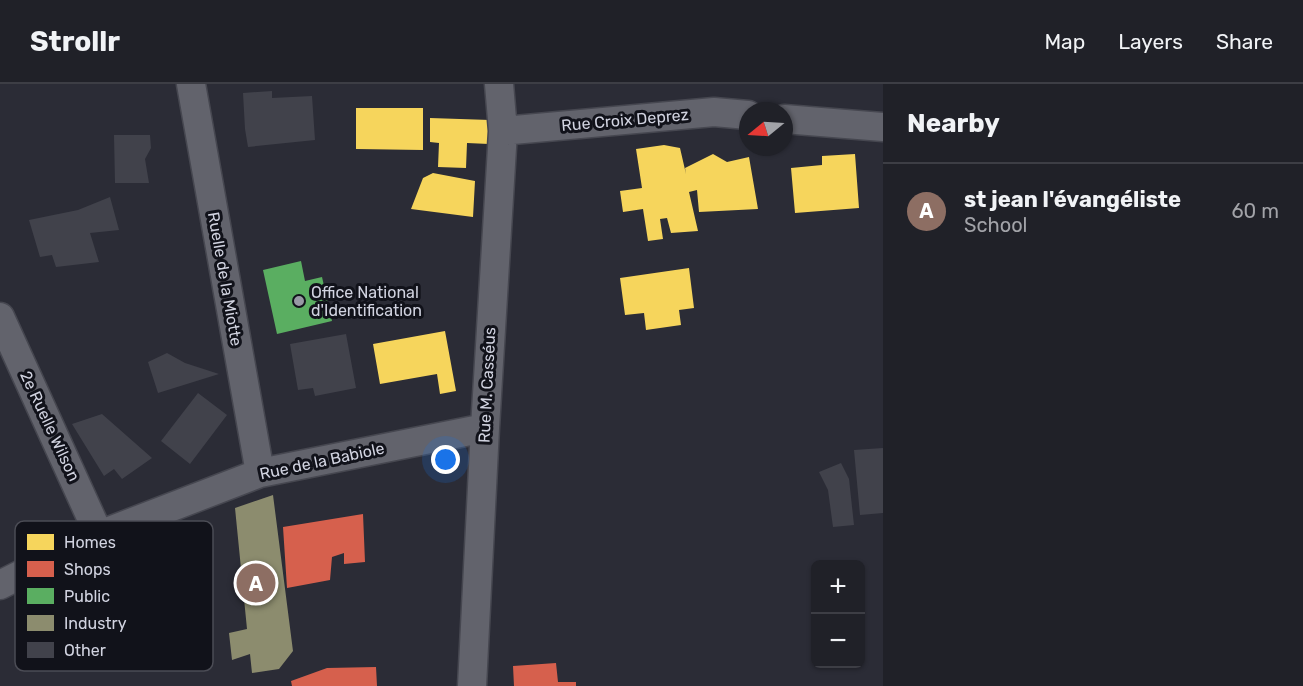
<!DOCTYPE html>
<html lang="en">
<head>
<meta charset="utf-8">
<style>
	body { margin:0; font-family:Rubik,sans-serif; background:#2d2e34; color:#f1f3f6 }
	.controls { position:absolute; right:18px; bottom:18px; display:grid; overflow:hidden; border-radius:9px; box-shadow:0 2px 4px #0004 }
	.controls button { width:54px; height:54px; display:grid; place-items:center; padding:0; border:0; border-bottom:2px solid #3d3e45; background:#202128; color:#f1f3f6; font:30px sans-serif }
	.compass { position:absolute; left:739px; top:18px; width:54px; height:54px; border-radius:50%; background:#202128; box-shadow:0 2px 4px #0004; rotate:252deg }
	.you { position:absolute; left:446px; top:376px; width:21px; height:21px; margin:-15px; border:4px solid #fff; border-radius:50%; background:#1a73e8; box-shadow:0 0 0 9px #1a73e833 }
	.badge { display:grid; place-items:center; width:39px; height:39px; border-radius:50%; background:#8c9099; color:#fff; font-size:20px; font-weight:700 }
	.pin { position:absolute; translate:-50% -50%; border:3px solid #fff; box-shadow:0 2px 6px #0006 }
	.list { margin:0; padding:0; list-style:none }
	h2 { display:flex; justify-content:space-between; align-items:center; height:78px; margin:0; padding:0 24px; font-size:26px }
	h2 small { font-size:20px; font-weight:400; color:#a2a3a8 }
	.list li { display:grid; grid-template-columns:39px 1fr auto; gap:18px; align-items:center; box-sizing:border-box; height:96px; padding:0 24px; border-top:2px solid #3d3e45 }
	.list b { display:block; font-size:22px; white-space:nowrap }
	.list p { margin:0; font-size:20px; white-space:nowrap; color:#a2a3a8 }
	.list em { font-size:20px; font-style:normal; color:#a2a3a8 }
	.map { position:relative; flex:none; width:883px; height:602px; overflow:hidden }
	header { display:flex; align-items:center; gap:36px; box-sizing:border-box; height:84px; padding:0 30px; background:#202128; border-bottom:2px solid #3d3e45 }
	header strong { font-size:28px }
	nav { display:flex; gap:33px; margin-inline-start:auto; font-size:21px }
	main { display:flex }
	aside { flex:1; background:#202128 }
	.map>svg:first-child { display:block }
</style>
</head>
<body>
<header>
<strong>Strollr</strong>
<nav><a>Map</a><a>Layers</a><a>Share</a></nav>
</header>
<main>
<div class="map">
<svg width="883" height="602" viewBox="0 0 883 602">
	<rect width="100%" height="100%" fill="#2b2c36"/>
	<!-- homes -->
	<path fill="#f6d55c" d="M 356,24 L 423,24 L 423,66 L 356,65 Z
		M 430,34 L 490,36 L 489,60 L 467,59 L 466,84 L 438,83 L 439,59 L 430,58 Z
		M 664,61 L 680,64 L 686,90 L 685,84 L 713,70 L 727,78 L 749,73 L 758,125 L 699,128 L 697,106 L 689,108 L 698,147 L 671,149 L 667,134 L 660,135 L 663,155 L 648,157 L 643,125 L 623,128 L 620,107 L 642,104 L 636,65 Z
		M 855,70 L 859,124 L 795,129 L 791,84 L 822,81 L 822,72 Z
		M 433,89 L 475,97 L 473,133 L 411,125 L 423,94 Z
		M 689,184 L 694,224 L 679,226 L 681,241 L 646,246 L 644,229 L 625,231 L 620,194 Z
		M 445,247 L 456,307 L 440,310 L 437,290 L 380,300 L 373,260 Z"/>
	<!-- shops -->
	<path fill="#d6604d" d="M 363,430 L 365,478 L 344,480 L 344,469 L 332,473 L 330,496 L 287,504 L 283,443 Z
		M 556,579 L 558,598 L 576,598 L 576,602 L 514,602 L 513,582 Z
		M 376,583 L 377,602 L 292,602 L 291,597 L 327,584 Z"/>
	<!-- public -->
	<path fill="#5aae61" d="M 301,177 L 305,197 L 322,193 L 332,237 L 277,250 L 263,186 Z"/>
	<!-- industry -->
	<path fill="#8c8c6e" d="M 273,411 L 293,567 L 279,585 L 252,589 L 250,570 L 232,576 L 229,549 L 247,545 L 235,424 Z"/>
	<!-- building -->
	<path fill="#41424b" d="M 272,7 L 272,14 L 312,12 L 315,56 L 248,63 L 245,45 L 243,9 Z
		M 114,51 L 150,51 L 151,64 L 145,75 L 149,99 L 115,99 Z
		M 110,113 L 119,146 L 90,149 L 99,178 L 56,183 L 52,171 L 40,173 L 29,136 L 78,126 Z
		M 346,250 L 356,304 L 315,312 L 313,304 L 298,306 L 290,260 Z
		M 167,269 L 185,279 L 219,290 L 158,309 L 148,278 Z
		M 198,309 L 227,331 L 190,380 L 161,357 Z
		M 102,330 L 152,374 L 122,395 L 114,385 L 104,392 L 72,340 Z
		M 883,364 L 883,429 L 860,431 L 854,366 Z
		M 841,379 L 849,395 L 854,441 L 833,443 L 828,406 L 819,388 Z"/>
	<g fill="none" stroke-linecap="round" stroke-linejoin="round">
		<!-- minor casing -->
		<g stroke="#464750" stroke-width="31">
			<path id="minor" d="M 191,0 L 260,389
				M 784,35 L 883,43
				M 503,47 L 714,28 L 748,31
				M 0,233 L 99,451
				M 0,501 L 99,451 L 260,389 L 485,344
				M 472,602 L 485,344 L 503,47 L 499,0"/>
		</g>
		<!-- minor -->
		<use href="#minor" stroke="#62636c" stroke-width="28"/>
	</g>
	<!-- markers -->
	<circle fill="#9799a4" stroke="#11121a" stroke-width="2" cx="299" cy="217" r="6"/>
	<g text-anchor="middle" dominant-baseline="central" stroke-width="6" stroke-linejoin="round" paint-order="stroke">
		<!-- street labels -->
		<g font-size="16" fill="#d1d3e0" stroke="#11121a">
			<text transform="translate(625 36) rotate(-5)">Rue Croix Deprez</text>
			<text transform="translate(225 195) rotate(80)">Ruelle de la Miotte</text>
			<text transform="translate(487 301) rotate(-87)">Rue M. Casséus</text>
			<text transform="translate(50 342) rotate(65)">2e Ruelle Wilson</text>
			<text transform="translate(322 377) rotate(-12)">Rue de la Babiole</text>
		</g>
		<!-- poi labels -->
		<g font-size="16" fill="#d1d3e0" stroke="#11121a" text-anchor="start">
			<text x="311" y="208">Office National<tspan x="311" dy="18">d'Identification</tspan></text>
		</g>
	</g>
	<!-- legend -->
	<rect x="15" y="437" width="198" height="150" rx="9" fill="#11121a" stroke="#4b4c55" stroke-width="1.5"/>
	<rect x="27" y="450" width="27" height="16" fill="#f6d55c"/>
	<rect x="27" y="477" width="27" height="16" fill="#d6604d"/>
	<rect x="27" y="504" width="27" height="16" fill="#5aae61"/>
	<rect x="27" y="531" width="27" height="16" fill="#8c8c6e"/>
	<rect x="27" y="558" width="27" height="16" fill="#41424b"/>
	<g font-size="16" fill="#d1d3e0">
		<text x="64" y="464">Homes</text>
		<text x="64" y="491">Shops</text>
		<text x="64" y="518">Public</text>
		<text x="64" y="545">Industry</text>
		<text x="64" y="572">Other</text>
	</g>
</svg>
<div class="controls">
<button>+</button>
<button>−</button>
</div>
<svg class="compass" viewBox="-18 -18 36 36"><path d="M0-13l5 13h-10z" fill="#e53935"/><path d="M0 13l5-13h-10z" fill="#a2a3a8"/></svg>
<div class="you"></div>
<div class="pin badge" style="left:256px;top:499px;background:#8d6e63">A</div>
</div>
<aside>
<h2>Nearby<small></small></h2>
<ul class="list">
<li><span class="badge" style="background:#8d6e63">A</span><div><b>st jean l'évangéliste</b><p>School</p></div><em>60 m</em></li>
</ul>
</aside>
</main>
</body>
</html>
